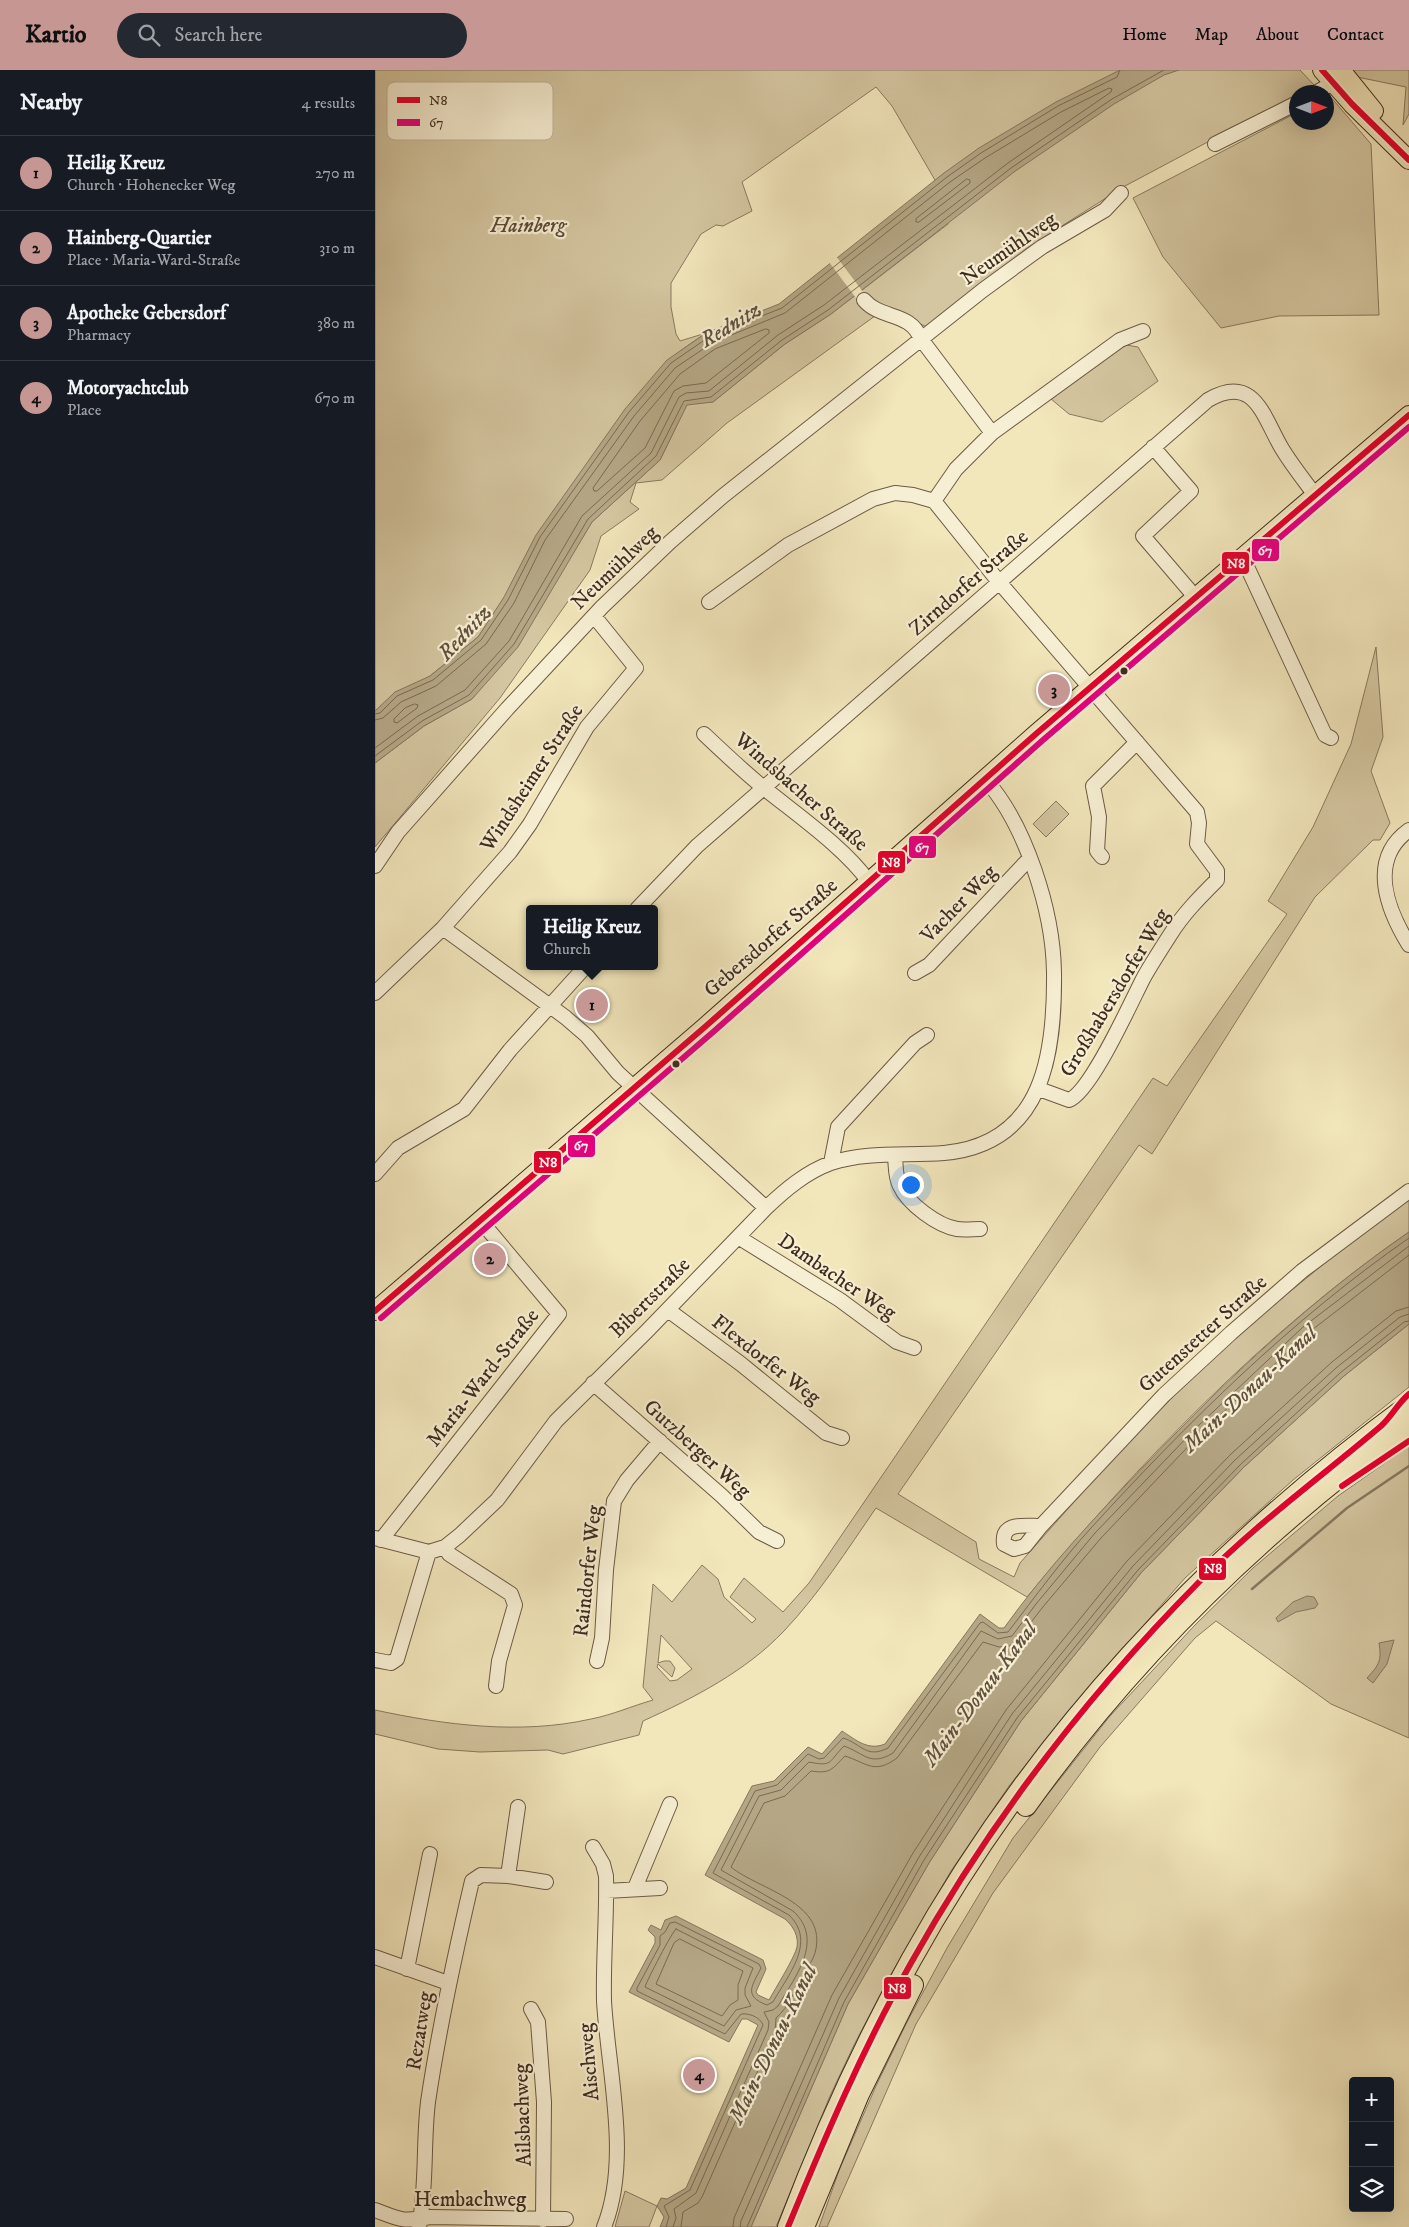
<!DOCTYPE html>
<html lang="en">
<head>
<meta charset="utf-8">
<style>
	body { margin:0; font-family:"IM FELL DW Pica",serif; background:#242831; color:#f1f3f6 }
	.controls { position:absolute; right:15px; bottom:15px; display:grid; overflow:hidden; border-radius:5px; box-shadow:0 5px 20px #0002 }
	.controls button { width:45px; height:45px; display:grid; place-items:center; padding:0; border:0; border-bottom:1px solid #363941; background:#171b24; color:#f1f3f6; font:25px sans-serif }
	.compass { position:absolute; left:914px; top:15px; width:45px; height:45px; border-radius:50%; background:#171b24; box-shadow:0 5px 20px #0002; rotate:90deg }
	.you { position:absolute; left:535px; top:1114px; width:18px; height:18px; margin:-12px; border:4px solid #fff; border-radius:50%; background:#1a73e8; box-shadow:0 0 0 8px #1a73e833 }
	.badge { display:grid; place-items:center; width:32px; height:32px; border-radius:50%; background:#c59692; color:#111; font-size:16px; font-weight:700 }
	.pin { position:absolute; translate:-50% -50%; border:2px solid #fff; box-shadow:0 1px 5px #0006 }
	.popup { position:absolute; left:151px; top:835px; width:132px; height:65px; box-sizing:border-box; display:grid; place-content:center; border-radius:5px; background:#171b24; filter:drop-shadow(0 1px 4px #0005); font-size:16px; white-space:nowrap; color:#9ea1a6 }
	.popup b { font-size:19px; color:#f1f3f6 }
	.popup::after { content:''; position:absolute; left:50%; top:100%; margin-left:-10px; border:10px solid transparent; border-top-color:#171b24 }
	.list { margin:0; padding:0; list-style:none }
	h2 { display:flex; justify-content:space-between; align-items:center; height:65px; margin:0; padding:0 20px; font-size:21px }
	h2 small { font-size:16px; font-weight:400; color:#9ea1a6 }
	.list li { display:grid; grid-template-columns:32px 1fr auto; gap:15px; align-items:center; box-sizing:border-box; height:75px; padding:0 20px; border-top:1px solid #363941 }
	.list b { display:block; font-size:19px; white-space:nowrap }
	.list p { margin:0; font-size:16px; white-space:nowrap; color:#9ea1a6 }
	.list em { font-size:16px; font-style:normal; color:#9ea1a6 }
	.icon { flex:none; width:28px; height:28px; fill:none; stroke:currentColor; stroke-width:2; stroke-linecap:round; stroke-linejoin:round }
	.map { position:relative; flex:none; width:1034px; height:2157px; overflow:hidden }
	header { display:flex; align-items:center; gap:30px; box-sizing:border-box; height:70px; padding:0 25px; background:#c59692; color:#111 }
	header strong { font-size:24px }
	nav { display:flex; gap:28px; margin-inline-start:auto; font-size:18px }
	.search { width:350px; height:45px; background:#242831; display:flex; align-items:center; gap:12px; box-sizing:border-box; padding:0 18px; border-radius:28px; color:#9ea1a6; font-size:19px }
	main { display:flex }
	aside { flex:1; background:#171b24 }
	.map>svg:first-child { display:block }
</style>
</head>
<body>
<header>
<strong>Kartio</strong>
<div class="search"><svg class="icon" aria-label="search" viewBox="0 0 24 24"><circle cx="10" cy="10" r="6"/><path d="M15 15l6 6"/></svg>Search here</div>
<nav><a>Home</a><a>Map</a><a>About</a><a>Contact</a></nav>
</header>
<main>
<aside>
<h2>Nearby<small>4 results</small></h2>
<ul class="list">
<li><span class="badge">1</span><div><b>Heilig Kreuz</b><p>Church · Hohenecker Weg</p></div><em>270 m</em></li>
<li><span class="badge">2</span><div><b>Hainberg-Quartier</b><p>Place · Maria-Ward-Straße</p></div><em>310 m</em></li>
<li><span class="badge">3</span><div><b>Apotheke Gebersdorf</b><p>Pharmacy</p></div><em>380 m</em></li>
<li><span class="badge">4</span><div><b>Motoryachtclub</b><p>Place</p></div><em>670 m</em></li>
</ul>
</aside>
<div class="map">
<svg width="1034" height="2157" viewBox="0 0 1034 2157">
	<rect width="100%" height="100%" fill="#f2e6bb"/>
	<filter id="stains"><feTurbulence type="fractalNoise" baseFrequency=".004" numOctaves="4"/><feColorMatrix values="0 0 0 0 .2 0 0 0 0 .09 0 0 0 0 .02 0 0 0 .5 -.17"/></filter>
	<radialGradient id="worn" r=".72"><stop offset=".6" stop-color="#630" stop-opacity="0"/><stop offset="1" stop-color="#630" stop-opacity=".3"/></radialGradient>
	<!-- green -->
	<path fill="#d4c6a0" stroke="#8a7960" fill-rule="evenodd" d="M 0,0 L 925,0 L 939,15 L 922,22 L 921,25 L 750,116 L 652,178 L 552,257 L 511,238 L 352,353 L 287,410 L 261,413 L 255,432 L 264,439 L 226,466 L 215,500 L 125,628 L 0,777 L 0,693 L 49,656 L 97,629 L 185,504 L 217,452 L 285,390 L 312,334 L 338,332 L 410,274 L 456,244 L 573,154 L 564,117 L 517,36 L 501,17 L 367,112 L 377,141 L 348,156 L 341,155 L 326,164 L 296,213 L 296,237 L 301,264 L 305,271 L 331,263 L 305,281 L 103,567 L 55,606 L 0,641 Z
		M 977,0 L 1034,0 L 1034,44 L 1028,55 L 1031,17 L 982,7 Z
		M 954,25 L 996,74 L 1004,245 L 904,246 L 846,258 L 788,187 L 758,128 L 921,43 L 922,52 L 952,52 L 952,27 Z
		M 751,275 L 763,277 L 783,311 L 727,352 L 694,344 L 676,329 Z
		M 1001,577 L 1008,667 L 996,701 L 1015,753 L 1005,770 L 998,770 L 940,827 L 777,1084 L 764,1075 L 523,1424 L 601,1472 L 604,1489 L 639,1507 L 645,1493 C 696,1435 747,1377 802,1323 C 874,1253 953,1188 1034,1129 L 1034,1162 C 889,1262 765,1392 652,1527 L 501,1438 C 472,1480 444,1524 409,1561 C 371,1601 319,1628 268,1651 L 264,1665 L 188,1684 L 173,1680 L 105,1682 L 63,1679 L 0,1664 L 0,1640 C 70,1655 145,1665 216,1649 C 237,1645 257,1636 278,1630 L 268,1617 L 278,1514 L 297,1532 L 327,1495 L 343,1509 L 349,1527 L 377,1553 L 381,1549 L 355,1527 L 369,1508 L 408,1542 L 434,1513 L 778,1008 L 792,1016 L 912,844 L 893,831 L 938,757 L 976,674 ZM 286,1565 L 317,1599 L 302,1610 L 295,1611 L 282,1597 L 283,1594 L 297,1607 L 300,1598 L 295,1591 L 289,1591 L 283,1593 Z
		M 681,731 L 694,744 L 671,767 L 658,754 Z
		M 1034,1254 L 1034,1317 L 918,1410 L 810,1508 L 706,1627 L 634,1716 L 576,1801 L 515,1906 L 479,1975 L 455,2026 L 401,2157 L 376,2157 L 473,1934 L 554,1793 L 646,1651 L 766,1503 L 869,1397 L 969,1306 Z
		M 1034,1376 L 1034,1668 L 956,1634 L 841,1551 L 820,1568 L 725,1677 L 618,1823 L 541,1954 L 452,2157 L 444,2157 L 465,2098 L 501,2016 L 532,1952 L 572,1878 L 638,1768 L 735,1646 L 820,1555 L 878,1498 L 963,1426 Z
		M 250,2121 L 282,2136 L 274,2157 L 240,2157 Z"/>
	<!-- water -->
	<path fill="#b5a786" stroke="#86765d" d="M 745,0 L 804,0 L 789,5 L 739,34 L 639,102 L 456,244 L 410,274 L 338,332 L 312,335 L 285,390 L 217,452 L 143,577 L 97,629 L 49,656 L 0,693 L 0,641 L 20,622 L 55,606 L 103,567 L 129,527 L 161,465 L 250,339 L 292,290 L 331,263 L 404,234 L 569,103 L 604,78 L 681,32 Z
		M 1034,1162 L 1034,1254 L 969,1306 L 869,1397 L 766,1503 L 646,1651 L 554,1793 L 473,1934 L 376,2157 L 285,2157 L 289,2147 L 282,2136 L 286,2128 L 292,2129 L 311,2118 L 383,1955 L 372,1949 L 367,1949 L 354,1972 L 254,1922 L 280,1873 L 280,1867 L 273,1860 L 276,1855 L 286,1860 L 290,1850 L 301,1846 L 388,1890 L 391,1899 L 381,1922 L 383,1925 L 394,1930 C 400,1919 420,1887 422,1877 C 424,1866 418,1856 410,1849 L 330,1805 L 377,1716 L 399,1711 L 433,1677 L 447,1684 L 467,1661 C 481,1670 493,1681 510,1674 L 605,1544 L 624,1558 L 629,1558 C 672,1498 722,1445 773,1392 C 853,1308 938,1228 1034,1162 Z
		M 932,1526 L 939,1527 L 943,1534 L 940,1538 L 921,1542 L 903,1552 L 901,1548 L 918,1532 Z
		M 1019,1570 L 1012,1594 L 998,1613 L 992,1608 C 1004,1595 1007,1591 1004,1573 Z"/>
	<!-- pier -->
	<path fill="#f2e6bb" d="M 461,186 L 488,222 L 481,228 L 454,192 Z"/>
	<g fill="none" stroke-linecap="round" stroke-linejoin="round">
		<!-- shore -->
		<path stroke="#7a6a52" stroke-width="1" d="M 592,109 L 595,110 L 595,113 L 544,152 L 541,152 L 541,149 Z
			M 391,259 L 394,260 L 394,263 L 331,313 L 308,316 L 299,321 L 270,378 L 222,421 L 219,421 L 218,418 L 265,351 L 305,304 L 340,279 Z
			M 40,634 L 43,635 L 42,638 L 22,653 L 19,652 L 19,649 L 30,638 Z
			M 0,644 L 5,643 L 22,626 L 58,610 L 106,570 L 133,530 L 165,467 L 254,342 L 296,293 L 334,267 L 407,238 L 572,107 L 606,83 L 683,36 L 742,7 L 745,0
			M 0,650 L 8,648 L 26,632 L 61,616 L 111,574 L 139,533 L 170,470 L 259,346 L 300,298 L 337,273 L 410,243 L 575,112 L 610,88 L 686,42 L 734,18 L 737,19 L 736,22 L 633,93 L 449,235 L 403,265 L 334,321 L 311,323 L 304,327 L 276,383 L 207,446 L 134,571 L 90,620 L 43,646 L 0,678
			M 0,686 L 47,651 L 94,625 L 139,574 L 213,449 L 281,386 L 309,331 L 336,327 L 407,270 L 453,240 L 636,98 L 737,29 L 789,0
			M 301,1859 L 378,1898 L 370,1918 L 370,1925 L 376,1936 L 361,1940 L 349,1956 L 270,1917 C 272,1910 297,1862 301,1859 Z
			M 305,1869 L 368,1901 L 363,1915 L 363,1930 L 355,1935 L 347,1946 L 281,1914 L 299,1873 Z
			M 291,2157 L 294,2147 L 289,2136 L 315,2120 L 388,1955 C 385,1947 374,1943 366,1944 L 350,1964 L 262,1921 L 262,1918 L 285,1875 L 285,1866 L 290,1862 L 295,1853 L 300,1852 L 384,1894 L 386,1898 C 377,1916 368,1926 392,1935 L 398,1932 C 413,1905 442,1872 414,1845 L 338,1803 L 380,1721 L 402,1715 L 433,1684 L 444,1689 L 449,1688 L 468,1668 C 487,1674 491,1689 513,1678 L 605,1553 L 608,1552 L 623,1563 L 633,1562 C 660,1527 686,1491 716,1458 C 812,1353 916,1250 1034,1168
			M 298,2157 L 301,2148 L 299,2139 L 321,2123 L 393,1960 L 394,1952 L 389,1942 L 398,1940 L 403,1936 C 420,1907 450,1870 418,1841 L 346,1800 L 384,1726 L 406,1720 L 434,1692 C 458,1697 453,1692 469,1676 C 489,1683 495,1697 518,1683 L 606,1561 L 623,1569 L 637,1566 L 661,1534 L 720,1463 L 822,1357 L 928,1257 L 1034,1176
			M 306,2157 L 308,2142 L 323,2133 L 327,2127 L 400,1962 L 401,1948 C 414,1937 421,1918 429,1903 C 433,1897 438,1890 440,1883 C 454,1832 384,1820 356,1797 L 389,1733 L 410,1726 L 436,1701 C 456,1704 457,1699 470,1686 C 492,1693 499,1705 522,1688 L 608,1572 L 624,1577 L 634,1576 L 641,1572 L 667,1538 L 726,1468 L 827,1362 L 933,1263 L 1034,1185
			M 358,2157 L 359,2148 L 457,1925 L 538,1783 L 631,1640 L 752,1491 L 856,1384 L 957,1292 L 1021,1241 L 1034,1237
			M 365,2157 L 366,2151 L 464,1928 L 544,1787 L 637,1644 L 758,1496 L 861,1389 L 961,1298 L 1025,1247 L 1034,1244
			M 372,2157 L 469,1932 L 549,1790 L 642,1648 L 763,1500 L 866,1394 L 965,1303 L 1029,1252 L 1034,1251"/>
		<!-- stream -->
		<path stroke="#86765d" stroke-width="2.5" d="M 877,1519 L 972,1438 L 1034,1396"/>
		<!-- minor casing -->
		<g stroke="#6c5a46" stroke-width="16">
			<path id="minor" d="M 942,22 L 958,13
				M 840,74 L 922,33
				M 489,230 C 506,250 535,241 546,269 L 617,363
				M 778,377 L 816,421 L 768,466 L 821,528
				M 559,431 L 581,399 L 617,363 L 745,270 L 768,261
				M 868,488 L 950,665 L 956,668
				M 334,532 L 413,475 L 498,429 L 520,423 L 538,425 L 559,431 L 624,512 L 822,742 L 824,753 L 822,774 L 842,801 L 842,810 C 825,827 808,844 795,865 C 786,879 777,893 769,907 C 756,932 716,1022 694,1030 L 664,1019
				M 329,664 C 348,682 368,701 389,718 C 421,744 470,778 494,812
				M 1034,760 C 992,790 1013,841 1034,875
				M 727,787 L 722,781 L 724,747 L 718,716 L 762,672
				M 0,796 L 23,762 L 132,639 L 227,537 L 295,472 L 348,426 L 608,220 L 667,177 L 730,140 L 746,123
				M 262,839 L 322,776 L 833,330 C 879,303 888,346 906,377 C 916,394 929,410 940,425
				M 540,903 L 554,895 L 654,789
				M 0,923 L 68,858 L 135,782 L 155,754 L 212,657 L 261,598 L 219,546
				M 520,1086 C 521,1096 520,1107 525,1116 C 533,1134 563,1156 582,1159 C 589,1160 598,1159 605,1159
				M 456,1093 L 463,1057 L 540,973 L 552,965
				M 0,1104 L 23,1078 L 89,1039 L 135,980 L 211,896
				M 391,1138 C 410,1120 431,1102 456,1093 C 491,1081 532,1086 569,1083 C 669,1074 680,983 679,902 C 678,841 651,755 610,709
				M 363,1167 L 465,1230 L 522,1272 L 539,1278
				M 293,1240 L 366,1294 L 451,1363 L 467,1368
				M 218,1313 L 347,1426 L 384,1462 L 402,1471
				M 666,1456 C 650,1456 626,1451 629,1474 L 639,1479 L 650,1476 L 666,1456 L 789,1325 L 856,1263 L 927,1201 L 1034,1121
				M 0,1468 L 54,1482 L 70,1477 L 85,1465 L 122,1430 L 181,1351 L 272,1261 L 391,1138 L 243,1003 L 212,966 L 190,947 L 68,858
				M 6,1470 L 184,1244 L 105,1150
				M 70,1477 L 74,1484 L 136,1524 L 140,1535 L 124,1591 L 121,1616
				M 0,1590 L 16,1593 L 22,1589 L 54,1482
				M 222,1591 L 227,1568 L 231,1500 L 239,1431 L 252,1410 L 285,1371
				M 218,1777 L 228,1794 L 231,1806 C 232,1847 228,1889 229,1931 C 233,2002 256,2089 229,2157
				M 133,1806 L 171,1812
				M 260,1818 L 295,1734
				M 231,1821 L 285,1818
				M 0,1887 L 73,1913
				M 32,1899 L 55,1784
				M 156,1939 L 163,1952 L 169,2032 L 168,2150
				M 0,2140 C 26,2150 27,2152 55,2147 L 191,2149
				M 44,2157 C 52,2116 48,2073 53,2032 C 64,1957 80,1884 97,1811 L 106,1805 L 133,1806 L 143,1737"/>
		</g>
		<!-- major casing -->
		<g stroke="#3f2c1f" stroke-width="20">
			<path id="major" d="M 947,0 L 977,34 L 1034,90
				M 966,0 L 999,41
				M 0,1241 L 331,956 L 662,663 L 1034,345"/>
		</g>
		<!-- highway casing -->
		<g stroke="#3f2c1f" stroke-width="22">
			<path id="highway" d="M 651,1736 C 756,1589 888,1460 1034,1354
				M 413,2157 C 448,2065 488,1976 536,1890 C 658,1670 832,1483 1034,1335
				M 429,2157 L 484,2024 L 538,1915"/>
		</g>
		<!-- minor -->
		<use href="#minor" stroke="#f7efd3" stroke-width="14"/>
		<!-- major -->
		<use href="#major" stroke="#f2e6bb" stroke-width="18"/>
		<!-- highway -->
		<use href="#highway" stroke="#f2e6bb" stroke-width="20"/>
		<!-- bus-1 casing -->
		<g stroke="#f7efd3" stroke-width="10">
			<path id="bus-1" d="M 947,0 L 977,34 L 1034,90
				M 0,1241 L 331,956 L 662,663 L 1034,345
				M 967,1416 L 1034,1371
				M 413,2157 C 450,2067 488,1978 536,1893 C 614,1753 712,1625 825,1511 C 881,1454 946,1407 1006,1356 C 1017,1346 1023,1333 1034,1324"/>
		</g>
		<!-- bus-2 casing -->
		<g stroke="#f7efd3" stroke-width="10">
			<path id="bus-2" d="M 6,1248 L 337,963 L 668,670 L 1034,357"/>
		</g>
		<!-- bus-1 -->
		<use href="#bus-1" stroke="#e4002b" stroke-width="6"/>
		<!-- bus-2 -->
		<use href="#bus-2" stroke="#e5007d" stroke-width="6"/>
	</g>
	<!-- markers -->
	<g fill="#3f2c1f" stroke="#f7efd3" stroke-width="2">
		<circle cx="749" cy="601" r="4.5"/>
		<circle cx="301" cy="994" r="4.5"/>
	</g>
	<g text-anchor="middle" dominant-baseline="central" stroke-width="4.5" stroke-linejoin="round" paint-order="stroke">
		<!-- park labels -->
		<g font-size="21" font-style="italic" fill="#5d4b39" stroke="#f7efd3">
			<text x="153" y="156">Hainberg</text>
		</g>
		<!-- street labels -->
		<g font-size="21" fill="#3f2c1f" stroke="#f7efd3">
			<text transform="translate(634 179) rotate(-35)">Neumühlweg</text>
			<text transform="translate(240 498) rotate(-44)">Neumühlweg</text>
			<text transform="translate(594 513) rotate(-41)">Zirndorfer Straße</text>
			<text transform="translate(157 708) rotate(-57)">Windsheimer Straße</text>
			<text transform="translate(426 722) rotate(41)">Windsbacher Straße</text>
			<text transform="translate(584 834) rotate(-46)">Vacher Weg</text>
			<text transform="translate(396 868) rotate(-41)">Gebersdorfer Straße</text>
			<text transform="translate(740 923) rotate(-59)">Großhabersdorfer Weg</text>
			<text transform="translate(462 1207) rotate(34)">Dambacher Weg</text>
			<text transform="translate(275 1228) rotate(-45)">Bibertstraße</text>
			<text transform="translate(828 1264) rotate(-42)">Gutenstetter Straße</text>
			<text transform="translate(391 1290) rotate(38)">Flexdorfer Weg</text>
			<text transform="translate(108 1308) rotate(-52)">Maria-Ward-Straße</text>
			<text transform="translate(322 1379) rotate(42)">Gutzberger Weg</text>
			<text transform="translate(213 1501) rotate(-84)">Raindorfer Weg</text>
			<text transform="translate(45 1961) rotate(-81)">Rezatweg</text>
			<text transform="translate(214 1992) rotate(-95)">Aischweg</text>
			<text transform="translate(148 2045) rotate(-92)">Ailsbachweg</text>
			<text x="95" y="2130">Hembachweg</text>
		</g>
		<!-- water labels -->
		<g font-size="22" font-style="italic" fill="#62513e" stroke="#f7efd3">
			<text transform="translate(356 255) rotate(-31)">Rednitz</text>
			<text transform="translate(90 563) rotate(-47)">Rednitz</text>
			<text transform="translate(875 1319) rotate(-43)">Main-Donau-Kanal</text>
			<text transform="translate(605 1624) rotate(-53)">Main-Donau-Kanal</text>
			<text transform="translate(398 1974) rotate(-64)">Main-Donau-Kanal</text>
		</g>
	</g>
	<!-- legend -->
	<rect x="12" y="12" width="166" height="58" rx="8" fill="#f7efd3" stroke="#c0b49d" stroke-width="1"/>
	<rect x="22" y="27" width="23" height="6" fill="#e4002b"/>
	<rect x="22" y="49" width="23" height="7" fill="#e5007d"/>
	<g font-size="14" fill="#3f2c1f">
		<text x="54" y="35">N8</text>
		<text x="54" y="57">67</text>
	</g>
	<g stroke="#f7efd3" stroke-width="2">
		<rect x="876" y="468" width="29" height="24" rx="5" fill="#e5007d"/>
		<rect x="846" y="481" width="29" height="24" rx="5" fill="#e4002b"/>
		<rect x="533" y="765" width="29" height="24" rx="5" fill="#e5007d"/>
		<rect x="502" y="780" width="29" height="24" rx="5" fill="#e4002b"/>
		<rect x="192" y="1064" width="29" height="24" rx="5" fill="#e5007d"/>
		<rect x="158" y="1080" width="29" height="24" rx="5" fill="#e4002b"/>
		<rect x="823" y="1487" width="29" height="24" rx="5" fill="#e4002b"/>
		<rect x="508" y="1906" width="29" height="24" rx="5" fill="#e4002b"/>
	</g>
	<g font-size="14" text-anchor="middle" font-weight="bold" fill="#fff">
		<text x="890" y="485">67</text>
		<text x="861" y="498">N8</text>
		<text x="547" y="782">67</text>
		<text x="516" y="797">N8</text>
		<text x="206" y="1080">67</text>
		<text x="173" y="1097">N8</text>
		<text x="838" y="1503">N8</text>
		<text x="522" y="1923">N8</text>
	</g>
	<rect width="100%" height="100%" filter="url(#stains)"/>
	<rect width="100%" height="100%" fill="url(#worn)"/>
</svg>
<div class="controls">
<button>+</button>
<button>−</button>
<button><svg class="icon" aria-label="layers" viewBox="0 0 24 24"><path d="M12 4l9 5-9 5-9-5zM3 14l9 5 9-5"/></svg></button>
</div>
<svg class="compass" viewBox="-18 -18 36 36"><path d="M0-13l5 13h-10z" fill="#e53935"/><path d="M0 13l5-13h-10z" fill="#9ea1a6"/></svg>
<div class="you"></div>
<div class="pin badge" style="left:217px;top:935px">1</div>
<div class="popup"><b>Heilig Kreuz</b>Church</div>
<div class="pin badge" style="left:115px;top:1189px">2</div>
<div class="pin badge" style="left:679px;top:620px">3</div>
<div class="pin badge" style="left:324px;top:2005px">4</div>
</div>
</main>
</body>
</html>
